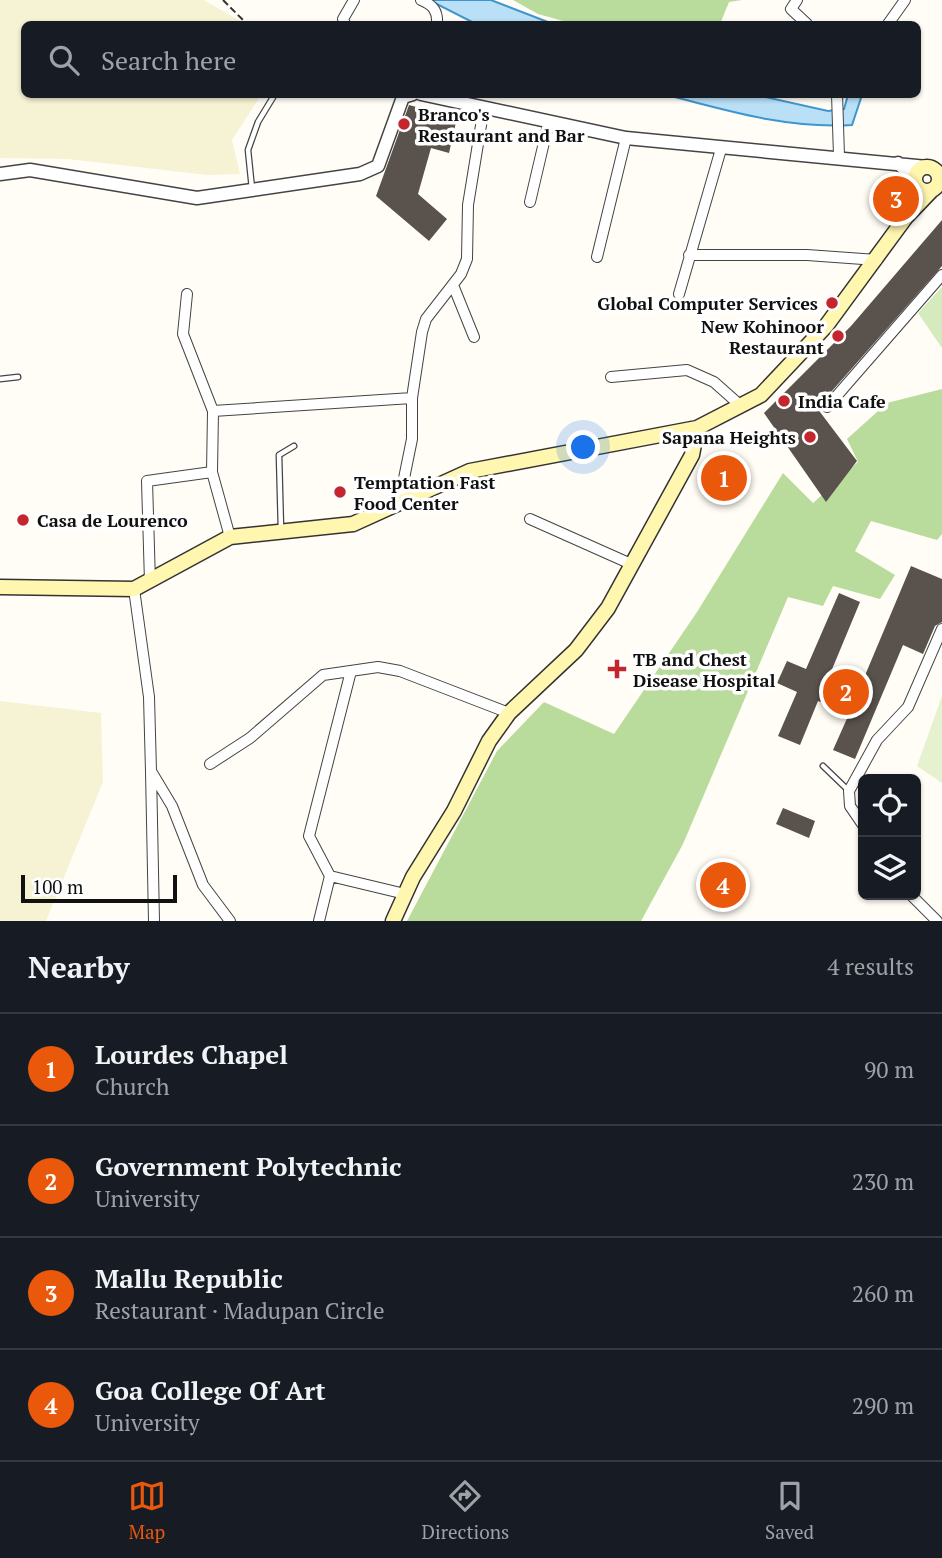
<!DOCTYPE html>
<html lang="en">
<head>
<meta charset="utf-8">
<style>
	body { margin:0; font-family:"PT Serif",serif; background:#242831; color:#f1f3f6 }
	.controls { position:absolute; right:21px; bottom:21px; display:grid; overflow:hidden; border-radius:10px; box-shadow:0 2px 5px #0004 }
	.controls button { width:63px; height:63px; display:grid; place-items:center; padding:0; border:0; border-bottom:2px solid #363941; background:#171b24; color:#f1f3f6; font:35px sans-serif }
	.scale { position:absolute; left:21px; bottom:18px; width:156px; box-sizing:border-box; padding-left:7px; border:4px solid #111; border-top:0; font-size:19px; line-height:24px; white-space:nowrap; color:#111; -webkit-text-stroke:5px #fff; paint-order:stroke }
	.you { position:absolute; left:584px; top:448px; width:24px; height:24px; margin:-18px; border:5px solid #fff; border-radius:50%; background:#1a73e8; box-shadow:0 0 0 10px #1a73e833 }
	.badge { display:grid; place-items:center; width:46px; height:46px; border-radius:50%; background:#ea580c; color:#fff; font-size:23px; font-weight:700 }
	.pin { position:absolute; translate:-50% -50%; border:4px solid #fff; box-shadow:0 2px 7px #0006 }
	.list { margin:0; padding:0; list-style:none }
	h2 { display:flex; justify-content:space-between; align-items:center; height:91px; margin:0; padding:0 28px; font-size:30px }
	h2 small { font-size:23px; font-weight:400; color:#9ea1a6 }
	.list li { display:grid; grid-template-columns:46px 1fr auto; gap:21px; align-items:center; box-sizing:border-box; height:112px; padding:0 28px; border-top:2px solid #363941 }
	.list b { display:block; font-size:26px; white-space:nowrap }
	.list p { margin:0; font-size:23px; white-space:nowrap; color:#9ea1a6 }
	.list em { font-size:23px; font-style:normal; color:#9ea1a6 }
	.icon { flex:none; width:38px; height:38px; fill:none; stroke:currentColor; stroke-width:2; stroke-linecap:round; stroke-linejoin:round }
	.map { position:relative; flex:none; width:942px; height:921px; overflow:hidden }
	.search { position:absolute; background:#171b24; box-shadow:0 2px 5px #0004; left:21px; right:21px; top:21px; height:77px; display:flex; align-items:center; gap:18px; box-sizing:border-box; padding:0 24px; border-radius:10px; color:#9ea1a6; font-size:26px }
	.sheet { height:539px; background:#171b24 }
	nav { display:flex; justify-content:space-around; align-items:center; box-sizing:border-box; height:98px; border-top:2px solid #363941; background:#171b24; font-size:19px; color:#9ea1a6 }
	nav a { display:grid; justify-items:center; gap:4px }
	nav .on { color:#ea580c }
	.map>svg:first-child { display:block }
</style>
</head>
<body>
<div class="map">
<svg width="942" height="921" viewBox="0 0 942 921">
	<rect width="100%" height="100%" fill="#fffdf5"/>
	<!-- farmland -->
	<path fill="#f6f3d4" d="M 0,0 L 204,0 L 245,24 L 24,24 L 24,94 L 261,95 L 232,140 L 240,174 L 207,175 L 68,159 L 0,158 Z
		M 0,701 L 101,713 L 103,782 L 46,921 L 0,921 Z"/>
	<!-- green -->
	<path fill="#d5ebbd" d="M 942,287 L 942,348 L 918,313 Z"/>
	<!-- forest -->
	<path fill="#b9dc9c" d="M 513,0 L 742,0 L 729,2 L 720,24 L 574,24 L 538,14 Z
		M 942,389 L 942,534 L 937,540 L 871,521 L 855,551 L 895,575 L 880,599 L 833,586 L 823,606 L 788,597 L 683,844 L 641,921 L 407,921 L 497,751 L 544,702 L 614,734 L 697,612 L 783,473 L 813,503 L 858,462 L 847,439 L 887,403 Z"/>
	<!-- pitch -->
	<path fill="#e6f2cf" d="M 942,696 L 942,783 L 917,766 Z"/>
	<!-- water -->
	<path fill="#b9e0f7" stroke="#3f96cf" stroke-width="2" d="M 429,0 L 491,0 L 553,24 L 476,24 Z
		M 667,95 L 756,95 L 828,111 L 844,109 L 848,95 L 862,95 L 852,125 C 788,129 728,111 667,95 Z"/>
	<!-- building -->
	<path fill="#5a524d" d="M 409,105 L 457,118 L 449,153 L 431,148 L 418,194 L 447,219 L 429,241 L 376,196 Z
		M 942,220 L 942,266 L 817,408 L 857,461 L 826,502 L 764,413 L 851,326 Z
		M 721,466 L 735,475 L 727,491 L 712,481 Z
		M 911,566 L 942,579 L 942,622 L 935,626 L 923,654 L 903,645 L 855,759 L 833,750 L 849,714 L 818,701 L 800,745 L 778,736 L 797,692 L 777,683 L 787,661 L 806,669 L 839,593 L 860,602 L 828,679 L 858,692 Z
		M 783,808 L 815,821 L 809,838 L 776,824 Z"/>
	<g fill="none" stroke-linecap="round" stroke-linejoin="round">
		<!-- service casing -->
		<g stroke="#444" stroke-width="7">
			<path id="service" d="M 252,189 L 248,150 L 258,122 L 275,94
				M 0,379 L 18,377
				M 281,530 L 279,455 L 294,446
				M 823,766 L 848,790"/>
		</g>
		<!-- minor casing -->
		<g stroke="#444" stroke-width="12">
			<path id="minor" d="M 421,0 C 433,5 438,11 437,24
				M 797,0 L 791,9 L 807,24
				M 345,24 L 343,19 L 354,0
				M 888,24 L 905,0
				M 837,94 L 839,156
				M 530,202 L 549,121
				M 689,255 L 807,255 L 877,260
				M 597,257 L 626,138
				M 453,285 L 474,337
				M 187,294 L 183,334 L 213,411
				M 679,294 L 721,149
				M 611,377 L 687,370 L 714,382 L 741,406
				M 827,407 L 942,275
				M 399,503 L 412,439 L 412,398 L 422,332 L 426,319 L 461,274 L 467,259 L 468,205 L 484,107
				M 530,519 L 631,564
				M 230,537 L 212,472 L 213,411 L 412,398
				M 150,582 L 147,481 L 212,472
				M 134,589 L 149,697 L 151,771 L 172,806 L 203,885 L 230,921
				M 351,671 L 309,836 L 330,876 L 405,894
				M 210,764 L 250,738 L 323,675 L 378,667 L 400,671 L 509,713
				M 151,771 L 154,921
				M 863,825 L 850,806 L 849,791 L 877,740 L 908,707 L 942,629
				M 911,895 L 937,921
				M 319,921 L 330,876"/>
		</g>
		<!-- tertiary casing -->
		<g stroke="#444" stroke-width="15">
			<path id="tertiary" d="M 421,94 L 626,138 L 927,167
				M 898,163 L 914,179
				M 0,174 L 30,170 L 197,198 L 360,174 L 378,166 L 403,97 L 413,94"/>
		</g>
		<!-- secondary casing -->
		<g stroke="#333" stroke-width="17">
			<path id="secondary" d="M915 179a12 12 0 1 1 24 0a12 12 0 1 1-24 0Z
				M 0,587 L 134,589 L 230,537 L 353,524 L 470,471 L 697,428
				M 393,921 L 413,877 L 454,811 L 489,741 L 509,713 L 576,650 L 608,608 L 692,455 L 697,428 L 761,395 L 826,326 L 906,217 L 931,191"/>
		</g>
		<!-- path -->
		<path stroke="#333" stroke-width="2" stroke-dasharray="7 3.5" stroke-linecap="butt" d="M 223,0 L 247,24"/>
		<!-- service -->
		<use href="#service" stroke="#fff" stroke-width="4.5"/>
		<!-- minor -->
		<use href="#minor" stroke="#fff" stroke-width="10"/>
		<!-- tertiary -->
		<use href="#tertiary" stroke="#fff" stroke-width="12"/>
		<!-- secondary -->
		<use href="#secondary" stroke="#fff6b0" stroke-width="14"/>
	</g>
	<!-- markers -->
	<g fill="#c4262e" stroke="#fff" stroke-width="2.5">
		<circle cx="404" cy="124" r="7"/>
		<circle cx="832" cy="303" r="7"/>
		<circle cx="838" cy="336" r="7"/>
		<circle cx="784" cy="401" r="7"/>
		<circle cx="810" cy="437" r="7"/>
		<circle cx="340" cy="492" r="7"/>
		<circle cx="23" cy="520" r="7"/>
		<path d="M613.5 658.5h7v7h7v7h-7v7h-7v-7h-7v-7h7z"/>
	</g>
	<g text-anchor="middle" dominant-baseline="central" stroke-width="7" stroke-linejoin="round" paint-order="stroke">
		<!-- poi labels -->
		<g font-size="18" font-weight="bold" fill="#111" stroke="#fff" text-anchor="start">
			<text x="418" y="114">Branco's<tspan x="418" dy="21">Restaurant and Bar</tspan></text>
			<text x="818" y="303" text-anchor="end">Global Computer Services</text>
			<text x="824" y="326" text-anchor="end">New Kohinoor<tspan x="824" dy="21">Restaurant</tspan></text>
			<text x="798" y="401">India Cafe</text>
			<text x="796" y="437" text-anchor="end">Sapana Heights</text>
			<text x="354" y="482">Temptation Fast<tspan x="354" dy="21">Food Center</tspan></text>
			<text x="37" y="520">Casa de Lourenco</text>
			<text x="633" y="659">TB and Chest<tspan x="633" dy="21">Disease Hospital</tspan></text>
		</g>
	</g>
</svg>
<div class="controls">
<button><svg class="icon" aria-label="locate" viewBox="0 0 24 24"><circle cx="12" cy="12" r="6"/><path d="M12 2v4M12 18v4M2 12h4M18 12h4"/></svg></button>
<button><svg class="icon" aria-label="layers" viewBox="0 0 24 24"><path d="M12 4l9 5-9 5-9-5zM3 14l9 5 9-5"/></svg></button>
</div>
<div class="scale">100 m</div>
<div class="you"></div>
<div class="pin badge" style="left:724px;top:478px">1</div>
<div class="pin badge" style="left:846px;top:692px">2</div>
<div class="pin badge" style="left:896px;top:199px">3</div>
<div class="pin badge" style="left:723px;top:885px">4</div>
<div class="search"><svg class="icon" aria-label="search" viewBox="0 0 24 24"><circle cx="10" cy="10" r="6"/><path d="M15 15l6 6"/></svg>Search here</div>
</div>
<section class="sheet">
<h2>Nearby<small>4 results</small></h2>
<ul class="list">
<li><span class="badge">1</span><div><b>Lourdes Chapel</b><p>Church</p></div><em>90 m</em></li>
<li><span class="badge">2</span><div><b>Government Polytechnic</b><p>University</p></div><em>230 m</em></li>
<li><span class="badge">3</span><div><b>Mallu Republic</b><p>Restaurant · Madupan Circle</p></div><em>260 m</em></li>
<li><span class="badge">4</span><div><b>Goa College Of Art</b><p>University</p></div><em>290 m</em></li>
</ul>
</section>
<nav>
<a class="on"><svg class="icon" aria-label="map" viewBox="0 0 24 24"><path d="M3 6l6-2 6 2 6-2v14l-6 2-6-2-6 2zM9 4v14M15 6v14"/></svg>Map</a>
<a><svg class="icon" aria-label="directions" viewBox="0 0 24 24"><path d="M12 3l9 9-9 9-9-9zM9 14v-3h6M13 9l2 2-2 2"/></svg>Directions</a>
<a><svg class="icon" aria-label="saved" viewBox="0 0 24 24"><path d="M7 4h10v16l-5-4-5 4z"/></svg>Saved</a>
</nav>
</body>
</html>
